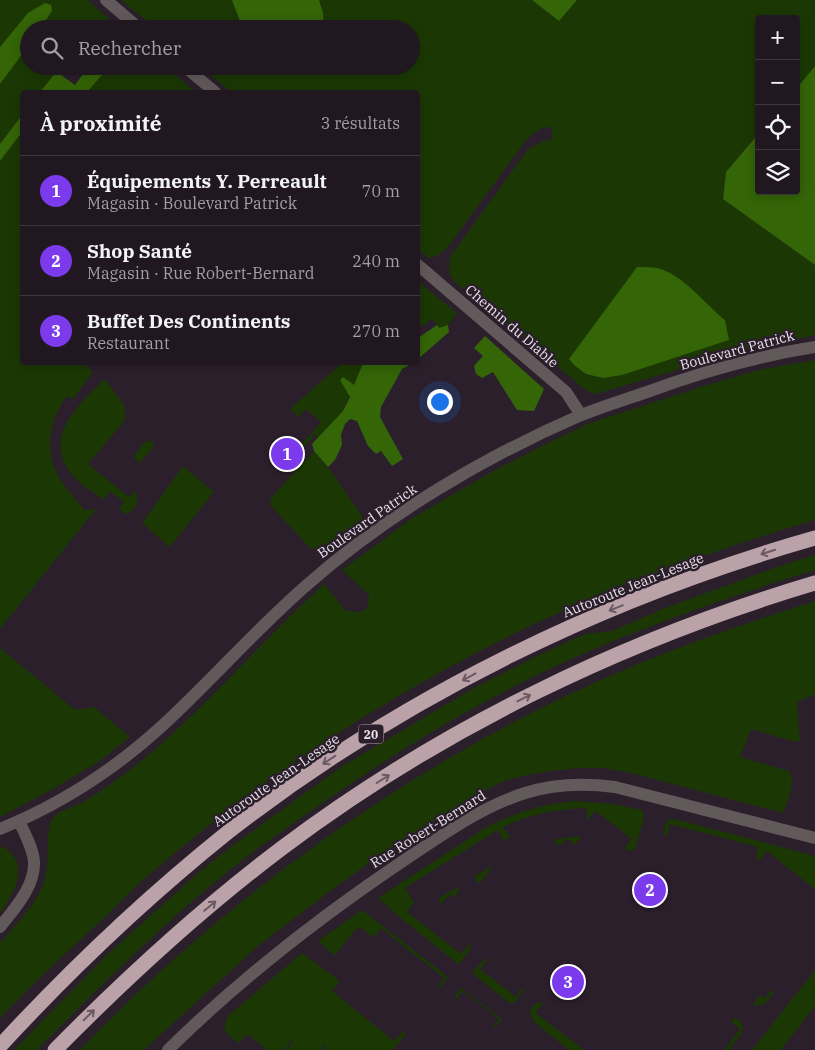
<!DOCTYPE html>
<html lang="fr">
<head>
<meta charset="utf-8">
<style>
	body { margin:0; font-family:"IBM Plex Serif",serif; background:#28202a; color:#f1f3f6 }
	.controls { position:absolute; right:15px; top:15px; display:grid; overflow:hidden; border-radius:5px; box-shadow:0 2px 12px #0003 }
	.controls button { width:45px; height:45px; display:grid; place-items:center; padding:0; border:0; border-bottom:1px solid #3d363f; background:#201721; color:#f1f3f6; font:25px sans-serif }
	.you { position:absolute; left:439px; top:401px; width:18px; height:18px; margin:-12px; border:4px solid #fff; border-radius:50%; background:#1a73e8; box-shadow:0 0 0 8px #1a73e833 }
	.badge { display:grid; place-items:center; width:32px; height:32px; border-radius:50%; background:#7c3aed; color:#fff; font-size:16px; font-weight:700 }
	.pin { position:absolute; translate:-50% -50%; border:2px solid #fff; box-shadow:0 1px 5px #0006 }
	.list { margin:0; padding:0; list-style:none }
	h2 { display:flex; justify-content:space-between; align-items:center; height:65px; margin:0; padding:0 20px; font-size:21px }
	h2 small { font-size:16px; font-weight:400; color:#a29fa5 }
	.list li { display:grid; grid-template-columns:32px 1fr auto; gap:15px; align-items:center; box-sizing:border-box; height:70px; padding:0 20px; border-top:1px solid #3d363f }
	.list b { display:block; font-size:19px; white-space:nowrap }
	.list p { margin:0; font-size:16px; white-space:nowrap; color:#a29fa5 }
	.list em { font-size:16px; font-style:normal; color:#a29fa5 }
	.icon { flex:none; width:28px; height:28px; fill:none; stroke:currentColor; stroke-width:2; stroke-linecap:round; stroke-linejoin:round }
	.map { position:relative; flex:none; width:815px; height:1050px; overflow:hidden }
	.search { position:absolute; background:#201721; box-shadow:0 2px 12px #0003; left:20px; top:20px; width:400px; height:55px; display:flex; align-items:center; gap:12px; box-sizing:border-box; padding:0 18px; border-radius:28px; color:#a29fa5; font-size:19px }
	.panel { position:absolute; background:#201721; box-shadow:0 2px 12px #0003; left:20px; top:90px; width:400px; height:275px; border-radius:5px }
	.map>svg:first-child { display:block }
</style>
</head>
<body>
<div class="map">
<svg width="815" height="1050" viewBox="0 0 815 1050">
	<rect width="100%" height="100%" fill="#2b1f2c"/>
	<!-- green -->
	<path fill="#1b3804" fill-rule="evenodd" d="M 0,0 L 87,0 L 121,29 L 40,29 L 52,11 L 0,47 Z
		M 121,0 L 532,0 L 559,21 L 577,0 L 815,0 L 815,66 L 796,89 L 796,19 L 759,19 L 759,133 L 726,172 L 723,199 L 815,265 L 815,335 L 744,350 L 596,394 L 587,391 L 453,280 L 449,272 L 450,257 L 528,149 L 541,142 L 552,139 L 552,127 C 539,127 532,134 524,143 L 447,248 L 437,256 L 429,258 L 418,249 L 418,92 L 231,92 L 200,66 L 411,66 L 411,29 L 156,29 ZM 714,311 L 725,320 L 729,340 L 603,378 L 586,374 L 574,365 Z
		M 29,45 L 29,66 L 61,66 L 40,92 L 22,92 L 22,115 L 0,144 L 0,84 Z
		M 102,66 L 165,66 L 196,92 L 87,92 L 102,75 Z
		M 22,132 L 22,362 L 84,363 L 93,372 L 73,399 L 67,396 C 51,416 44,448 56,472 C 63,486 75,498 84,510 L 96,509 L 0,629 L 0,161 Z
		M 420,283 L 457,313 L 448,325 L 439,328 L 432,319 L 418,329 L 418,285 Z
		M 815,360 L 815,520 C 718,549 620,583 528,627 C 390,693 259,779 143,880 C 130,891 118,905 105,917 C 69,950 33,983 0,1018 L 0,943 C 16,924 36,905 44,882 C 51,865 44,830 53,818 C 58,811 71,808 79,804 C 97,795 114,782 130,770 C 200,715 258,644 324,584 L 346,611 L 360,612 L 368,608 L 369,595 L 342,570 L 414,517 L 497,469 L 548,443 L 590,423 L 707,385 L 758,370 Z
		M 342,363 L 363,363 L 343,411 L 318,438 L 312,432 L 321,422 L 306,409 L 298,417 L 290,409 Z
		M 105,379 L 124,405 L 125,420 L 88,464 L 129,497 L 135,491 C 140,500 136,511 126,514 L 119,509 L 124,502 L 110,491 L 103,500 C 94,492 81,485 73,476 C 41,438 78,405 105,379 Z
		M 311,434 L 314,436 L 294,457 L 291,455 Z
		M 149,440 L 155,445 L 140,463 L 133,457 L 142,445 Z
		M 314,451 L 333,474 L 367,523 C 352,534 331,555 311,549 L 270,505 L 271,498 Z
		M 183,466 L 214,492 L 170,547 L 142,523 Z
		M 815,555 L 815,570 C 728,597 641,627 558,665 C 472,705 391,755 314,809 C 282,831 250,853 220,878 C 156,930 96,991 37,1050 L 14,1050 L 108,954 L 197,874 L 232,846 L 344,765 L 474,688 L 535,657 L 585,634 L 612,631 L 665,608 L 780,566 Z
		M 815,601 L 815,694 L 797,702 L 800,741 L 792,741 L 751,729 L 740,757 L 789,771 C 796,784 788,800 783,813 L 631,773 L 603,768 L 578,768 L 550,771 L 522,776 L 499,783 L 468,800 L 379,856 L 341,883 L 259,945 L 144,1050 L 80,1050 C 234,889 432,749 638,664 C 695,640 756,620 815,601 Z
		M 0,648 L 75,710 L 94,707 L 130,737 L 98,762 L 51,790 L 0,817 Z
		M 575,801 L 612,804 L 642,810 L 644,818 L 635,849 L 628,851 L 625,848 L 632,839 L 596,811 L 587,820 L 587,808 C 557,809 531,814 503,827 L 510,837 L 504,841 L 498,830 L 405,888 L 414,902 L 407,912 L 461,954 L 469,944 L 471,946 L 470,950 L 460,963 L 458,964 L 397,915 L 378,898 L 485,828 C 514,813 542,804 575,801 Z
		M 674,819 L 815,856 L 815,889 L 767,851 L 759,861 L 756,859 L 758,847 L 670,824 L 667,836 L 664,834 L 665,824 L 668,820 Z
		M 580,836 L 581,837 L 575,845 L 567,838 L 560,846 L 554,842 L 556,839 Z
		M 0,846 C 32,860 16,892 0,913 Z
		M 494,865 L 480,883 L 476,881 L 475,876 Z
		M 456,888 L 460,889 L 454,898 L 449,895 L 441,904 L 439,902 L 439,898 Z
		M 362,910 L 448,977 L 440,988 L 438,986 L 444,978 L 381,928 L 374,937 L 372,937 L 363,929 L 357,928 L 336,954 L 334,955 L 318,941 Z
		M 302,953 L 340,981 L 332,991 L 394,1041 L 403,1031 L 406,1034 L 393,1050 L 324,1050 L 326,1047 L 325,1045 L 321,1050 L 286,1050 L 294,1040 L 293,1039 L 284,1050 L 267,1050 L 247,1034 L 239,1043 C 227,1033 220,1032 228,1016 Z
		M 485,958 L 487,960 L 480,969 L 516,997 L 522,989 L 525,989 L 515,1002 L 510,1003 L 507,1001 L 472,973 Z
		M 815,970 L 815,1006 L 781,1050 L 752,1050 Z
		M 461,988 L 502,1019 L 495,1028 L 493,1027 L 499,1019 L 463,991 L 456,999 L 454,997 Z
		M 771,990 L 772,990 L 773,994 C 767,1001 763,1008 753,1005 L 759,995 L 764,999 Z
		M 537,1002 L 543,1003 L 536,1013 L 584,1050 L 569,1050 L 535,1023 L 531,1016 L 530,1010 Z
		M 735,1018 C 752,1027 736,1040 729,1050 L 724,1050 L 740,1029 L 732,1022 L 733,1019 Z"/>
	<!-- forest -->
	<path fill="#346507" d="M 232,0 L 319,0 L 323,13 L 324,27 L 243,29 Z
		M 532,0 L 577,0 L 559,21 Z
		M 45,3 L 51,5 L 52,11 L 40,29 L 29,29 L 29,45 L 0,84 L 0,47 L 28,13 Z
		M 61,66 L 68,66 L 61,75 L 75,85 L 89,66 L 102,66 L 102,75 L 87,92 L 59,92 L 56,90 L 54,92 L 40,92 Z
		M 815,66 L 815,265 L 723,199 L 726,172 L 759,133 L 759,191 L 796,191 L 796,89 Z
		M 22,115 L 22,132 L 0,161 L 0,144 Z
		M 637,267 C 645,267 654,267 661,269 C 686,278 705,304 725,320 L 729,340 L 622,375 L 603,378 L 586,374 L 574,365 L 569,359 Z
		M 437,325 L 439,328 L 448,325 L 449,332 L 418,359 L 418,338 Z
		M 485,336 L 544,389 L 534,411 L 517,410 L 493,372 L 482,378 L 476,374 L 474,366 L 483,356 L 474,348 Z
		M 363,363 L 413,363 L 402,369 L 381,407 L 380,417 L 403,459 L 392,466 L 381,451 L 376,454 L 368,446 L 357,421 L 350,419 L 345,424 L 341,435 L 342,445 L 335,460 L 328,467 L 314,451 L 312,444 L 343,411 L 350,397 L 340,380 L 343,377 L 354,385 Z"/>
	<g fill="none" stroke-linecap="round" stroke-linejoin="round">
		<!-- minor -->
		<path stroke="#62595b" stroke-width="12" d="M 106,0 L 140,29
			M 184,66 L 215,92
			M 418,265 L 566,392 L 581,415
			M 0,927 C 14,909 35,887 34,862 C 33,848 25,834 19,821"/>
		<!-- tertiary -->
		<path stroke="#62595b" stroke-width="12" d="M 0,829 C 59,805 115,769 162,726 C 212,680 257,628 308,584 C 385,516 484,457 579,416 C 601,407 624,400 647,392 C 701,372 758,356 815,347
			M 168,1050 C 241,978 321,916 406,859 C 444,834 481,807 525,793 C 554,784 584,783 615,787 L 815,838"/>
		<!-- motorway -->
		<path stroke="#baa2a8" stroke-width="15" d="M 0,1046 C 70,970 147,897 228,832 C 401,697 604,598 815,538
			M 55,1050 C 126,978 201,909 282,848 C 441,728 624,640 815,583"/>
	</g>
	<!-- one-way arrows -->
	<defs><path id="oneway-shaft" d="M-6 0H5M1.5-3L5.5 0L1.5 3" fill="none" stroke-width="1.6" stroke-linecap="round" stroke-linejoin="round" transform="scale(1.25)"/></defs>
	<g stroke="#6b5a64">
		<use href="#oneway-shaft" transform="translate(768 552) rotate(162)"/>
		<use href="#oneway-shaft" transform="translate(616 608) rotate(158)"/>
		<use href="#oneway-shaft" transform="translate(469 677) rotate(152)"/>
		<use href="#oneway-shaft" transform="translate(524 698) rotate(-27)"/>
		<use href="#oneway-shaft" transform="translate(329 760) rotate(147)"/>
		<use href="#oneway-shaft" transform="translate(383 779) rotate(-32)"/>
		<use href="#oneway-shaft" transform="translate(210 906) rotate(-40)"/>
		<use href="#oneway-shaft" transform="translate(89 1015) rotate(-45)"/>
	</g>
	<g text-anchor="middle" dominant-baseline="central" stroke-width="5" stroke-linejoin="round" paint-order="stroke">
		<!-- shield labels -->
		<rect fill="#2b1f2c" stroke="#b0a7b1" stroke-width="1" x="358.5" y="724.5" width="25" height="19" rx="4"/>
		<g font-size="12" font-weight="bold" fill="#e9e1ea">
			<text x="371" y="734">20</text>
		</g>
		<!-- street labels -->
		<g font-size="14" fill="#e9e1ea" stroke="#2b1f2c">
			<text transform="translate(512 326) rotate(41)">Chemin du Diable</text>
			<text transform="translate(737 350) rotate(-15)">Boulevard Patrick</text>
			<text transform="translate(367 521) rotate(-35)">Boulevard Patrick</text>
			<text transform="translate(633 585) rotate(-22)">Autoroute Jean-Lesage</text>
			<text transform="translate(276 780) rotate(-35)">Autoroute Jean-Lesage</text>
			<text transform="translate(428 829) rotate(-32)">Rue Robert-Bernard</text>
		</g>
	</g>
</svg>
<div class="controls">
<button>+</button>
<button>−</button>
<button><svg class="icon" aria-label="locate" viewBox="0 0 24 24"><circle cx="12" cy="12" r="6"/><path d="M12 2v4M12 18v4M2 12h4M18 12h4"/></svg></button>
<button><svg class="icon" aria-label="layers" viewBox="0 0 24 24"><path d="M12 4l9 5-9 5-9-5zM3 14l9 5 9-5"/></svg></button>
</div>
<div class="you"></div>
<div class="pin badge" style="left:287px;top:454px">1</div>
<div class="pin badge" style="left:650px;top:890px">2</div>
<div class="pin badge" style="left:568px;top:982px">3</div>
<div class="search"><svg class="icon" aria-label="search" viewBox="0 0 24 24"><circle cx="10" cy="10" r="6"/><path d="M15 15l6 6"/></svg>Rechercher</div>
<section class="panel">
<h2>À proximité<small>3 résultats</small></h2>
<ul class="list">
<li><span class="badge">1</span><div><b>Équipements Y. Perreault</b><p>Magasin · Boulevard Patrick</p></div><em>70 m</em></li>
<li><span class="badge">2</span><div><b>Shop Santé</b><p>Magasin · Rue Robert-Bernard</p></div><em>240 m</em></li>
<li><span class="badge">3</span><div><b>Buffet Des Continents</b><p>Restaurant</p></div><em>270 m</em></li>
</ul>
</section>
</div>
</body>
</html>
